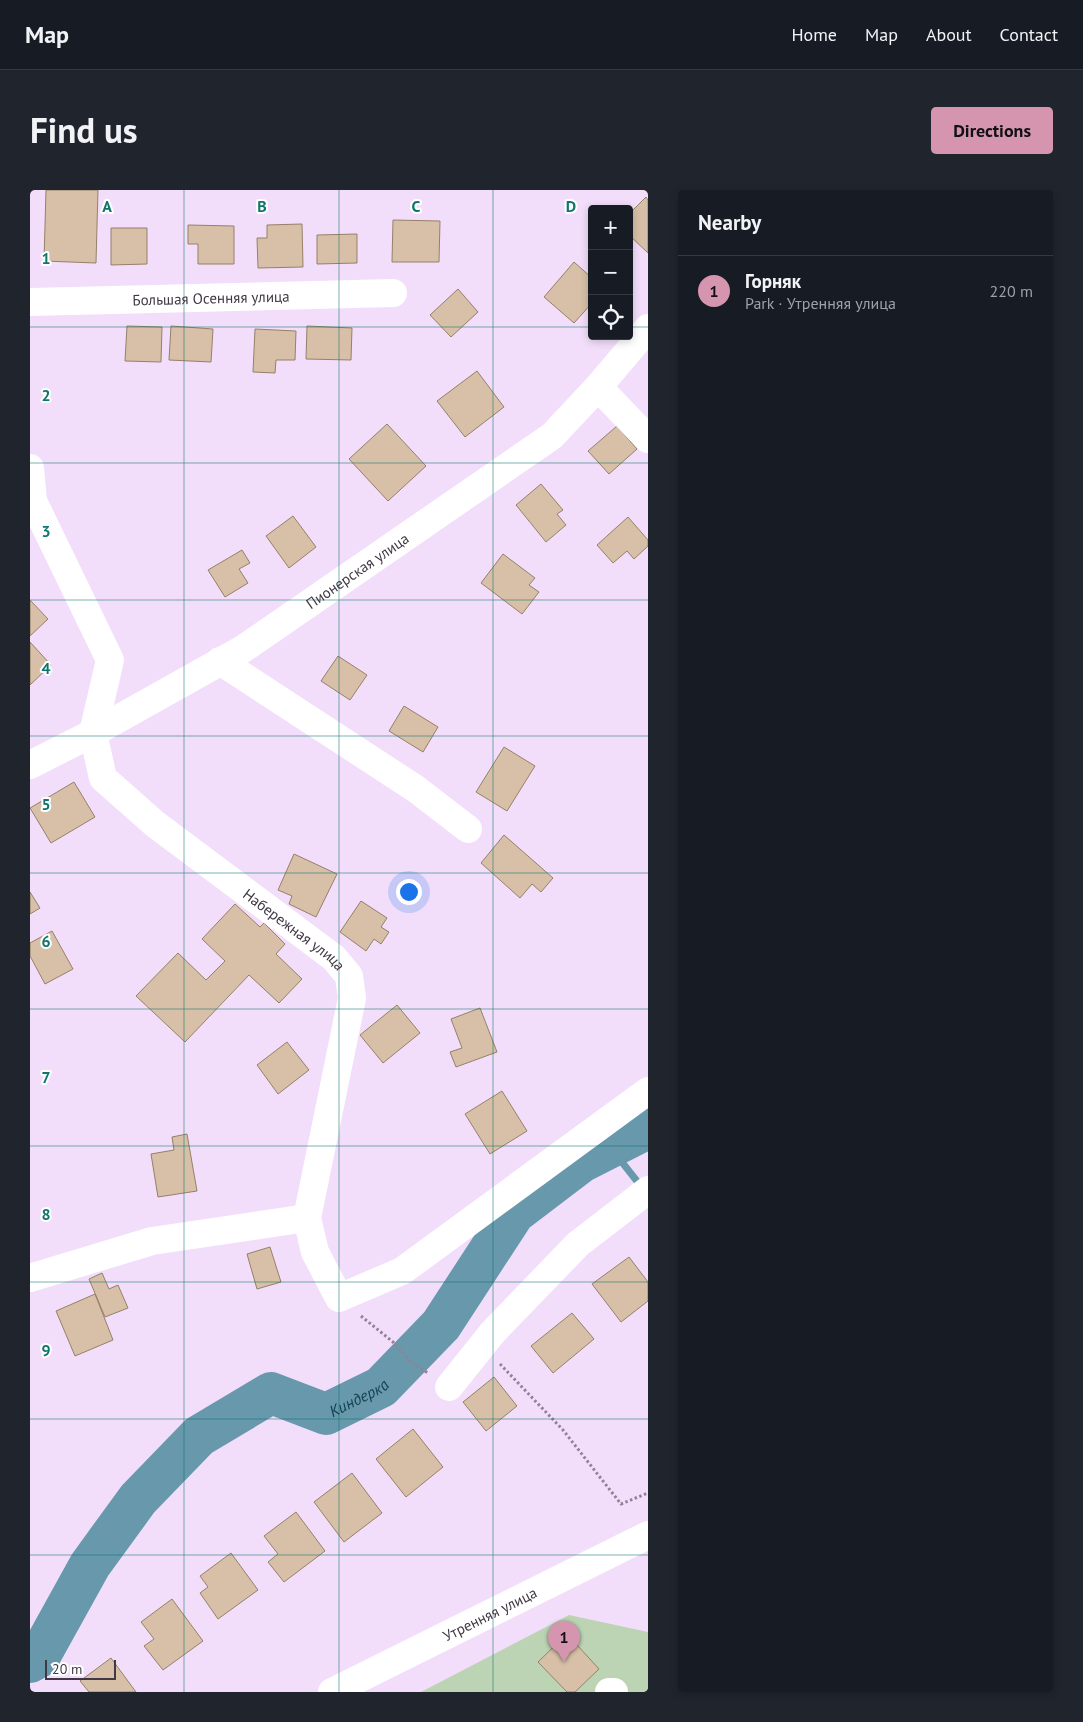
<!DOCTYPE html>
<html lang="en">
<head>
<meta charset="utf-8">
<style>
	body { margin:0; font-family:"PT Sans",sans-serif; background:#20242c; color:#f1f3f6 }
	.controls { position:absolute; right:15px; top:15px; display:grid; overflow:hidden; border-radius:5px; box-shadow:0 2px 8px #0003 }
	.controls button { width:45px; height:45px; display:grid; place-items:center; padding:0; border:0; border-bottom:1px solid #363941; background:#171b24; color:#f1f3f6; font:25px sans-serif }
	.scale { position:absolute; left:15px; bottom:12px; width:71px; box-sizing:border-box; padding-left:5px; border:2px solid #403843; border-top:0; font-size:14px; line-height:18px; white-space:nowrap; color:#403843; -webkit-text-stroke:4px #fff; paint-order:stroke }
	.you { position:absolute; left:378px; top:701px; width:18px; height:18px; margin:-12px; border:4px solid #fff; border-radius:50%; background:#1a73e8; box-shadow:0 0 0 8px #1a73e833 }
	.badge { display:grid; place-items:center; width:32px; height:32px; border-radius:50%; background:#d595af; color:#111; font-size:16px; font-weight:700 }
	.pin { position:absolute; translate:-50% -41px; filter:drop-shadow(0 1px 2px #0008) }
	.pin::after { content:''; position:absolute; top:26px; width:18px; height:15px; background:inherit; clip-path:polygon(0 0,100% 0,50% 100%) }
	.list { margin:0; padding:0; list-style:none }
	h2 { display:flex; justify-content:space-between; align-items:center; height:65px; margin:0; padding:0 20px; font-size:21px }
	h2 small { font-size:16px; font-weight:400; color:#9ea1a6 }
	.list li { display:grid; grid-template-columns:32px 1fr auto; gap:15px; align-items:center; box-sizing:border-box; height:70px; padding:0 20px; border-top:1px solid #363941 }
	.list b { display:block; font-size:19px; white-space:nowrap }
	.list p { margin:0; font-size:16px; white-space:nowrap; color:#9ea1a6 }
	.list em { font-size:16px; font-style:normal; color:#9ea1a6 }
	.icon { flex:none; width:28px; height:28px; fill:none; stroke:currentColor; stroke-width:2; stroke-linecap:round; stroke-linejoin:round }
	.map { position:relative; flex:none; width:618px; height:1502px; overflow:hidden; border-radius:5px }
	header { display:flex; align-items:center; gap:30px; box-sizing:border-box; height:70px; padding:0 25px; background:#171b24; border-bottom:1px solid #363941 }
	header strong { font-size:24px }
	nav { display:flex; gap:28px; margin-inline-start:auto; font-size:18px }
	.intro { display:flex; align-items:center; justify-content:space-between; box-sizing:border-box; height:120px; padding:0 30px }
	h1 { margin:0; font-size:35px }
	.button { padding:12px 22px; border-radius:5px; background:#d595af; color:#111; font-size:18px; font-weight:700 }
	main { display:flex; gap:30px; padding:0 30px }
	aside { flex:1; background:#171b24; border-radius:5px; box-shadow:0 2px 8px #0003 }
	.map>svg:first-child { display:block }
</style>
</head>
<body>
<header>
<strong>Map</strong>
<nav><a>Home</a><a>Map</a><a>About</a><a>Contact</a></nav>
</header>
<div class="intro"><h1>Find us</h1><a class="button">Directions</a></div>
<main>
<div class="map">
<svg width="618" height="1502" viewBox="0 0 618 1502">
	<rect width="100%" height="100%" fill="#f2defa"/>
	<!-- green -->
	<path fill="#bcd3b4" d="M 539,1425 L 618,1442 L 618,1502 L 391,1502 Z"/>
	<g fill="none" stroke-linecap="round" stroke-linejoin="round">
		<!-- stream -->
		<path stroke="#6798ac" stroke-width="7" d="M 580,957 L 610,995"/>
		<!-- river -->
		<path stroke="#6798ac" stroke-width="42" id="s1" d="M 0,1472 L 9,1467 L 60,1375 L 108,1309 L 169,1246 L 241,1203 L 296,1224 L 351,1197 L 411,1135 L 484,1023 L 551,972 L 618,938"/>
	</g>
	<!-- building -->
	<path fill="#d7c0a7" stroke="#958069" d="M 16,0 L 68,0 L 66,73 L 14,71 Z
		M 616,7 L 618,10 L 618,63 L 599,45 L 599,24 Z
		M 363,30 L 410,31 L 409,72 L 362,72 Z
		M 272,34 L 273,77 L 228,78 L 227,48 L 237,48 L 237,35 Z
		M 158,35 L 204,36 L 204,74 L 168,74 L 168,54 L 158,54 Z
		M 81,38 L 117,38 L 117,74 L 81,75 Z
		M 327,44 L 327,73 L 287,74 L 287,45 Z
		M 544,72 L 562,88 L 562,113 L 544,133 L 514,107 Z
		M 428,99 L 448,122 L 421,147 L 400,125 Z
		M 97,136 L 132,137 L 131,172 L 95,171 Z
		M 141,136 L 183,139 L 181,172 L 139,170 Z
		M 277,136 L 322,138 L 321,170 L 276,169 Z
		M 225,139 L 266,141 L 265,170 L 246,170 L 245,183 L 223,182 Z
		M 447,181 L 474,217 L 435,247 L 407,211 Z
		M 357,234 L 396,276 L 358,311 L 319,269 Z
		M 587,236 L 607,259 L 579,284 L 558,261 Z
		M 511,294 L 533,320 L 527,324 L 536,335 L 516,352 L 486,315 Z
		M 263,326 L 286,357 L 259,378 L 236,346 Z
		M 598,327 L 618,350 L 618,356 L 604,369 L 597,361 L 583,373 L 567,355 Z
		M 212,360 L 220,373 L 209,379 L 218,393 L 195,407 L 178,380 Z
		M 473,364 L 505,388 L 499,395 L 509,402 L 492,424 L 451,393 Z
		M 0,410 L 18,429 L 0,446 Z
		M 0,452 L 21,475 L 0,495 Z
		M 308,466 L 337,485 L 320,510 L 291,491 Z
		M 374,516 L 408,537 L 393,562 L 359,541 Z
		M 474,557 L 505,576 L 477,621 L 446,602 Z
		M 44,592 L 65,627 L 21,653 L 0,618 Z
		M 474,645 L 523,688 L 511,702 L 502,694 L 490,708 L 451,673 Z
		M 264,664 L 307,684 L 286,727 L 259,714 L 262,706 L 248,700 Z
		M 0,702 L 10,718 L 0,724 Z
		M 331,711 L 357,728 L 351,737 L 359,742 L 351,754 L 344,749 L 336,761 L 310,742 Z
		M 205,714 L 230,737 L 234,733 L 255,754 L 246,764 L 272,789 L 249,813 L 219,785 L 155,852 L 106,806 L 148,763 L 176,790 L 195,771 L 172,749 Z
		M 22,741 L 43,779 L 15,794 L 0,766 L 0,753 Z
		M 367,815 L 390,843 L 353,873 L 330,845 Z
		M 450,818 L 467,862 L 426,877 L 420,862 L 432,858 L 421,829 Z
		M 257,852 L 279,880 L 248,904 L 227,875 Z
		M 472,901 L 497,941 L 460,964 L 435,924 Z
		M 157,944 L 167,1001 L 128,1007 L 121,964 L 144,960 L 142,947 Z
		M 240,1057 L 251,1092 L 227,1099 L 217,1064 Z
		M 599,1067 L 618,1092 L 618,1111 L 591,1132 L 562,1094 Z
		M 72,1083 L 79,1099 L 88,1095 L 98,1118 L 75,1127 L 59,1089 Z
		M 65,1104 L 83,1150 L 45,1166 L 26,1121 Z
		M 542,1123 L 564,1149 L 523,1183 L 501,1156 Z
		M 464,1187 L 487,1216 L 456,1241 L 433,1212 Z
		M 383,1239 L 413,1277 L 376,1307 L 346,1269 Z
		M 322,1283 L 352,1323 L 314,1352 L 284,1312 Z
		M 266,1322 L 295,1361 L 254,1392 L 238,1372 L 248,1364 L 234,1346 Z
		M 201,1363 L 228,1400 L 188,1429 L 170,1403 L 178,1397 L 170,1386 Z
		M 142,1409 L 173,1451 L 133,1480 L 114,1456 L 124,1449 L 111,1432 Z
		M 537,1444 L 569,1479 L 545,1502 L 537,1502 L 508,1472 Z
		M 81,1468 L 106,1502 L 59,1502 L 50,1491 Z"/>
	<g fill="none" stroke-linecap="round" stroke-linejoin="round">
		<!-- path -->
		<path stroke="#908396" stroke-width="3" stroke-dasharray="2.5 2.5" stroke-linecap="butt" d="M 331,1126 L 363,1152 L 383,1174 L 398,1183
			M 470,1174 L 533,1240 L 591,1314 L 618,1303"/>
		<!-- minor -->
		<g stroke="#fff" stroke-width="28">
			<path id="s2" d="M 0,112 L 363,103"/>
			<path d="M 568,197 L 618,249"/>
			<path id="s3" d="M 0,278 L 3,311 L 80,470 L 63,543 L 73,588 L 125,634 L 304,768 L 319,786 L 322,808 L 277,1028 L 285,1062 L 309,1108 L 372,1081 L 618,901"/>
			<path d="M 190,471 L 386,599 L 438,639"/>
			<path id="s4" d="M 0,575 L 63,543 L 213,459 L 522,246 L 568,197 L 618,138"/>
			<path d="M 0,1088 L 122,1051 L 277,1028"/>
			<path d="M 419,1197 L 463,1142 L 548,1054 L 618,1000"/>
			<path id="s5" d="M 302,1502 L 618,1345"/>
			<path d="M 579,1502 L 584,1502"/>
		</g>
	</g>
	<!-- grid -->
	<path fill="none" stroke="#0f766e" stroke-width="1" stroke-opacity="0.55" d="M 154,0 L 154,1502M 309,0 L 309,1502M 463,0 L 463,1502M 0,137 L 562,137M 599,137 L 618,137M 0,273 L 618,273M 0,410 L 618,410M 0,546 L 618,546M 0,683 L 618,683M 0,819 L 618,819M 0,956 L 618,956M 0,1092 L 618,1092M 0,1229 L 618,1229M 0,1365 L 618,1365"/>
	<g text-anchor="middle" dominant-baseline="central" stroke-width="4" stroke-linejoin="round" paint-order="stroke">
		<!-- street labels -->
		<g font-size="15" fill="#403843" stroke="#fff">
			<text stroke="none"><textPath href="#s2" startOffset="181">Большая Осенняя улица</textPath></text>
			<text stroke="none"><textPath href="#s4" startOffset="381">Пионерская улица</textPath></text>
			<text stroke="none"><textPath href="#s3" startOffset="575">Набережная улица</textPath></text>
			<text stroke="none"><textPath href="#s5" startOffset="176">Утренняя улица</textPath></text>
		</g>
		<!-- water labels -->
		<g font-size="16" font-style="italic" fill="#133f4e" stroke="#fff">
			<text stroke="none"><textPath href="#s1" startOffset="464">Киндерка</textPath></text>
		</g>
	</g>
	<g font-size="16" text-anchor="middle" font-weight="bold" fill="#0f766e" stroke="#fff" stroke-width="4" stroke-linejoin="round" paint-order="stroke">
		<text x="77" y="22">A</text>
		<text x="232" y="22">B</text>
		<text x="386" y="22">C</text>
		<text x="541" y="22">D</text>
		<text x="16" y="74">1</text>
		<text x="16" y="211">2</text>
		<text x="16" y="347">3</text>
		<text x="16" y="484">4</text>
		<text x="16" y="620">5</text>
		<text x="16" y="757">6</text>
		<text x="16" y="893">7</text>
		<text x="16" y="1030">8</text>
		<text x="16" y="1166">9</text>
	</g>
</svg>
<div class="controls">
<button>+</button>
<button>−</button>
<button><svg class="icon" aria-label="locate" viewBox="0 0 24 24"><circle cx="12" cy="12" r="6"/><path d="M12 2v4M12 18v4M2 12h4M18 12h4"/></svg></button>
</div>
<div class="scale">20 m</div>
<div class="you"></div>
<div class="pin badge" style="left:534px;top:1472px">1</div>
</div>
<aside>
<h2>Nearby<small></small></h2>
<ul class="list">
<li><span class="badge">1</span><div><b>Горняк</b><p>Park · Утренняя улица</p></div><em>220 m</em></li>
</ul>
</aside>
</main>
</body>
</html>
